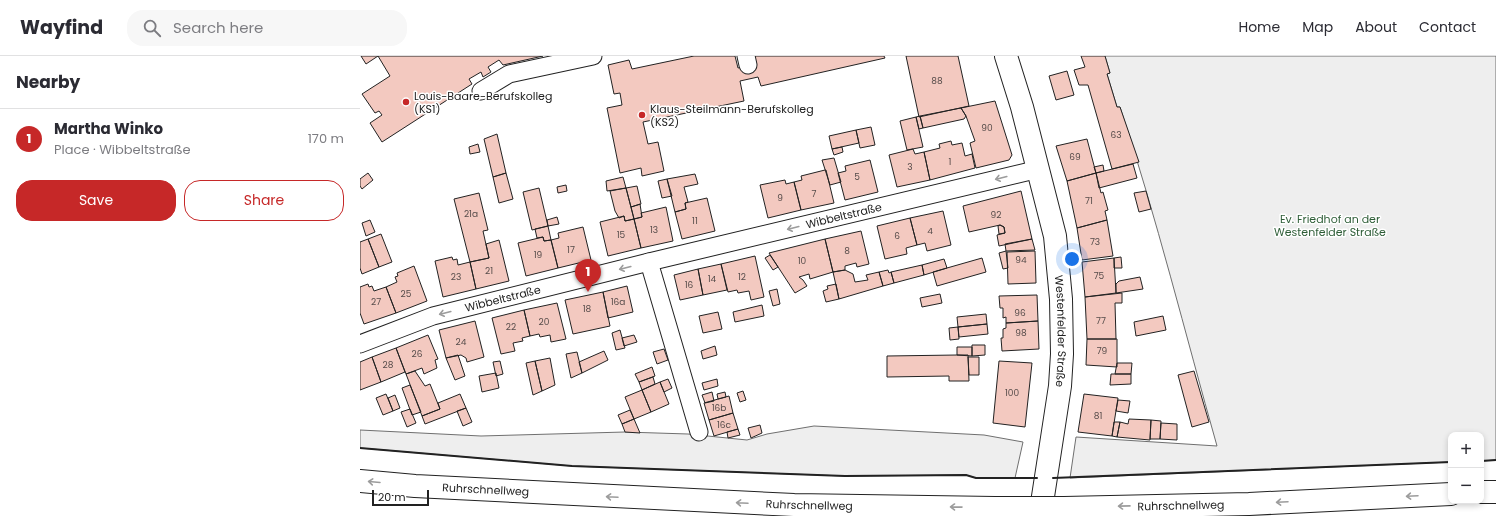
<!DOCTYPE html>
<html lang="en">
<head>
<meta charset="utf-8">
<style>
	body { margin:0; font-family:Poppins,sans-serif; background:#f7f7f7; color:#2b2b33 }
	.controls { position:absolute; right:12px; bottom:12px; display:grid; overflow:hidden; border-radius:8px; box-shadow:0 2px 6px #0003 }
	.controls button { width:36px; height:36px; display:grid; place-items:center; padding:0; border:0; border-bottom:1px solid #e1e1e2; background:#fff; color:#2b2b33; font:20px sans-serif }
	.scale { position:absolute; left:12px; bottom:10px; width:57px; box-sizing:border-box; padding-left:4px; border:2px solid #222; border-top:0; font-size:11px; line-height:14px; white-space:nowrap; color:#222; -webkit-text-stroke:3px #fff; paint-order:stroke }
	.you { position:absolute; left:712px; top:203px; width:14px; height:14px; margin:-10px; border:3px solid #fff; border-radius:50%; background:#1a73e8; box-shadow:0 0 0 6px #1a73e833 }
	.badge { display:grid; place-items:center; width:26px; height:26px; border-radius:50%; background:#c62828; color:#fff; font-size:13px; font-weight:700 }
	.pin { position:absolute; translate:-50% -33px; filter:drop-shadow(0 1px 2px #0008) }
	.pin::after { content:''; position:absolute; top:21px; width:14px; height:12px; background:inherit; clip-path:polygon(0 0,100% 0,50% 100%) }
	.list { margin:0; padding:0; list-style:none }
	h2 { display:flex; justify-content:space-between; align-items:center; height:52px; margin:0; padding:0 16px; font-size:17px }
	h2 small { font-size:13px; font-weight:400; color:#7c7c81 }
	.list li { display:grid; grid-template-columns:26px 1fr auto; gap:12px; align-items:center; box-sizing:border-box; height:60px; padding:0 16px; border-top:1px solid #e1e1e2 }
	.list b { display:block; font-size:15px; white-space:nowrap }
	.list p { margin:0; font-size:13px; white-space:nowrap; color:#7c7c81 }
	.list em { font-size:13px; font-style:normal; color:#7c7c81 }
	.actions { display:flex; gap:8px; padding:12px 16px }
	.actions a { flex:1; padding:9px 0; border:1px solid #c62828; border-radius:16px; text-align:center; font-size:14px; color:#c62828 }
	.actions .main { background:#c62828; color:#fff }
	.icon { flex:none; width:22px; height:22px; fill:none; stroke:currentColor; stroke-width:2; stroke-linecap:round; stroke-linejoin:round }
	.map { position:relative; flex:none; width:1136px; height:460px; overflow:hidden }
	header { display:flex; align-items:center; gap:24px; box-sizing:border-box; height:56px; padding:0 20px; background:#fff; border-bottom:1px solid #e1e1e2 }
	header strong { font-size:19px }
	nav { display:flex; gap:22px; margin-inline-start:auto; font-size:14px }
	.search { width:280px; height:36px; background:#f7f7f7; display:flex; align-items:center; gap:10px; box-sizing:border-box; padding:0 14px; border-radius:16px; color:#7c7c81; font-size:15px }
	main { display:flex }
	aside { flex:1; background:#fff }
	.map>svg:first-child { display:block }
</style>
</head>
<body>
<header>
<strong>Wayfind</strong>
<div class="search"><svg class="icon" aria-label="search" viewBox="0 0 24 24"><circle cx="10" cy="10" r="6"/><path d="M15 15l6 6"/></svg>Search here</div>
<nav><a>Home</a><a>Map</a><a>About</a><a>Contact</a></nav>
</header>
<main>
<aside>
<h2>Nearby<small></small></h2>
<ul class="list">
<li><span class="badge">1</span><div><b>Martha Winko</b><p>Place · Wibbeltstraße</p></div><em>170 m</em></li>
</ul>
<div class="actions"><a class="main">Save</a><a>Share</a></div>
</aside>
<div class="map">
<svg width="1136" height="460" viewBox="0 0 1136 460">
	<rect width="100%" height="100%" fill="#fff"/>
	<!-- green -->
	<path fill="#eee" stroke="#6f6f6f" d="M 745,0 L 1136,0 L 1136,404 L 1121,405 L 1121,379 L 1091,379 L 1091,406 L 710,422 L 716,381 L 857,390 C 825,277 797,163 760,51 L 757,51 L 747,18 L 750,17 Z
		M 454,370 L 624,379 L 663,386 L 655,422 L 616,422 L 606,419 L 485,420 L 212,410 L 0,392 L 0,374 L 121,380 L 265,376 L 328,378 L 387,384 L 407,378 Z"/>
	<!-- building -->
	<path fill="#f3c9c0" stroke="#222" d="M 1,0 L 183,0 L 143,9 L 139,4 L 128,11 L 131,16 L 123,21 L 121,16 L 109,23 L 112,28 L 22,86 L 10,67 L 22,59 L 19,55 L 15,57 L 2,38 L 30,20 L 18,0 L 6,8 Z
		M 334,0 L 375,0 L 378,12 L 395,8 L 394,0 L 524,0 L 525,2 L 401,30 L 398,21 L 380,25 L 384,45 L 283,66 L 288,88 L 298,86 L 304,115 L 282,120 L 281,112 L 260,117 L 247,52 L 262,49 L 260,37 L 254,38 L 248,9 L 269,4 L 272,13 Z
		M 546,0 L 598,0 L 609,50 L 559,61 Z
		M 721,0 L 745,0 L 750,17 L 747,18 L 757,51 L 760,51 L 779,106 L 752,113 L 728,29 L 719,29 L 714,14 L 725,11 Z
		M 707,15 L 714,39 L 696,44 L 689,20 Z
		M 635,45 L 652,99 L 649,104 L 616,112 L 610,87 L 615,85 L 606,60 L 601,52 Z
		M 601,52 L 606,60 L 604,63 L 563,72 L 560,60 Z
		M 560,60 L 563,72 L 559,73 L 556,61 Z
		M 556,61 L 563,91 L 547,94 L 540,65 Z
		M 511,71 L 515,89 L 500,92 L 496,74 Z
		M 496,74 L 499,87 L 472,93 L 469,80 Z
		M 137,78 L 146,117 L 133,121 L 124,83 Z
		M 727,83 L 736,117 L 707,125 L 696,90 Z
		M 591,85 L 592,89 L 602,87 L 605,100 L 612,98 L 615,112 L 570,124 L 564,96 L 580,92 L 579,88 Z
		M 118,88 L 120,96 L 110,98 L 109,91 Z
		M 482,91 L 483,96 L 474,99 L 472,93 Z
		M 553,93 L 555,98 L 564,96 L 570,124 L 537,131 L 529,99 Z
		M 474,102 L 481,126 L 470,129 L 462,104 Z
		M 510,104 L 518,136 L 485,144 L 478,117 L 486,115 L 485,110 Z
		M 773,108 L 777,122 L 739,132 L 736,117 Z
		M 743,109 L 744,115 L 736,117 L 734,111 Z
		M 465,114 L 466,114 L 474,147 L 441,154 L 434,126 L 442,124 L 441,120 Z
		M 8,117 L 13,124 L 2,133 L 0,130 L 0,123 Z
		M 146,117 L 153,143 L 139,147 L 133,121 Z
		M 736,117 L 741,137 L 743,136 L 748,154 L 745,155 L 747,164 L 717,172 L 707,125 Z
		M 335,118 L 338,128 L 324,131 L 328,146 L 325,147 L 326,153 L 315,156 L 307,123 Z
		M 263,121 L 266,132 L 247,135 L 246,125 Z
		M 307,123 L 312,140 L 302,142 L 298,125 Z
		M 425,124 L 426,128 L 434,126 L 441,154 L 408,162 L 400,129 Z
		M 206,129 L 207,135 L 198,137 L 197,131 Z
		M 277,130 L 281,148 L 271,151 L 266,132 Z
		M 179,132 L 188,170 L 172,174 L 163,136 Z
		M 266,132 L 274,163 L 265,165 L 264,160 L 259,162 L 255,155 L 250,135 Z
		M 661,135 L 672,183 L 639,190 L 637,179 L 645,177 L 644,171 L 640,169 L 609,176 L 603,150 Z
		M 786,135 L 791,153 L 779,156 L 774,137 Z
		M 119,137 L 128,174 L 123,175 L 129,202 L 110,206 L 94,143 Z
		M 347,142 L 355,175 L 322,183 L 315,156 L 326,153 L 325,147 Z
		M 280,148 L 282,161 L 274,163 L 271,151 Z
		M 306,151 L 313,185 L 281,192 L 274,163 L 282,161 L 281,157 Z
		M 583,155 L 591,189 L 567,195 L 565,187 L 557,189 L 550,162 Z
		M 264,160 L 265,165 L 274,163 L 281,192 L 248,200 L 240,166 Z
		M 197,161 L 199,168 L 188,170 L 187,164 Z
		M 550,162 L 557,189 L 546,192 L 547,198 L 525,203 L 517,170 Z
		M 10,164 L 15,176 L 6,180 L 2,167 Z
		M 747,164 L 753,200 L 722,204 L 717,172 Z
		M 640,169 L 644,171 L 645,177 L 639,178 L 638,170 Z
		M 188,170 L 191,184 L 184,185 L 183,181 L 177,182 L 175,173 Z
		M 223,171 L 231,204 L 198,212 L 191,184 L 199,182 L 198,177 Z
		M 501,175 L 509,208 L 497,211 L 496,207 L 485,210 L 485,214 L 473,216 L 465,183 Z
		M 21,178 L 32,206 L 19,211 L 8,183 Z
		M 183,181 L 184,185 L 191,184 L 198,212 L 166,220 L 158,187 Z
		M 8,183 L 19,211 L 2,218 L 0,212 L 0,186 Z
		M 465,183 L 473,216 L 450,223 L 449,218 L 439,221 L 443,224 L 447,230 L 435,237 L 409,197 Z
		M 672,183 L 675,194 L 646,195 L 645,188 Z
		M 139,184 L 149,225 L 116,233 L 110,206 L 129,202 L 126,188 Z
		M 646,195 L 648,212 L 643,213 L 639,197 Z
		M 675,195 L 676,227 L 648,228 L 647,196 Z
		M 410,199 L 418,211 L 413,214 L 405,202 Z
		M 395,200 L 404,241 L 391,244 L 389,235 L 378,237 L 377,234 L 368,236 L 361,208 Z
		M 92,201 L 93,204 L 97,203 L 98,209 L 110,206 L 116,233 L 83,241 L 75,205 Z
		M 761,201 L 762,212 L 754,212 L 754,202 Z
		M 622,202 L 626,216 L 577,230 L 573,216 Z
		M 754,202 L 756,237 L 725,241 L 722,206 Z
		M 584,203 L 587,212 L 564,219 L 562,209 Z
		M 361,208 L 367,234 L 343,239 L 338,213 Z
		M 562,209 L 564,219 L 534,227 L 531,216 Z
		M 54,210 L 67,245 L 36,257 L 26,231 L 37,226 L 35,221 L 38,220 L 37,217 Z
		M 338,213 L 343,239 L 320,244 L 314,219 Z
		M 485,214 L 493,218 L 495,226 L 508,224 L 506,219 L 519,216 L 523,230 L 479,243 L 473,216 Z
		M 528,214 L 529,217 L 531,216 L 534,227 L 523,230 L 519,216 Z
		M 780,221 L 783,233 L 756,237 L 756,228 L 759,225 Z
		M 8,228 L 9,231 L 12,230 L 14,235 L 26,231 L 36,257 L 4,268 L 0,257 L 0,231 Z
		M 476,228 L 479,243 L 466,246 L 463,235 L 468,233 L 467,230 Z
		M 267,230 L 273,256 L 248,262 L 243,236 Z
		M 417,233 L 420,248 L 413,250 L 409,235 Z
		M 243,236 L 250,270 L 213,278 L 205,244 Z
		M 762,237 L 762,247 L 755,247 L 756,283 L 727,283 L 725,241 Z
		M 580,238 L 582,247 L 562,251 L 560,242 Z
		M 677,239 L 678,265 L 646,267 L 646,261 L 643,262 L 643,252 L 640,252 L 639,240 Z
		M 197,247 L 206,283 L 191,286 L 190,279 L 180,281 L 179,278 L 170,280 L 164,254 Z
		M 402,249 L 404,260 L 375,266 L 373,256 Z
		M 164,254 L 170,280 L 162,282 L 163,285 L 153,287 L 155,295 L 141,298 L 132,262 Z
		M 358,256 L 362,273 L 343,277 L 339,260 Z
		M 626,258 L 627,268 L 598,271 L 597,261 Z
		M 803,260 L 806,274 L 776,280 L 774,266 Z
		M 115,265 L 124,301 L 107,306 L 106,302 L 101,299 L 86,302 L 79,274 Z
		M 678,265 L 679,293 L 642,295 L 641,282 L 643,282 L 643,273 L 646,272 L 646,267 Z
		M 627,268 L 628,278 L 599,281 L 598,271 Z
		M 598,271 L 599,283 L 590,284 L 589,272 Z
		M 260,274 L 265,292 L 256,294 L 252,277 Z
		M 68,279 L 78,303 L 75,304 L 77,312 L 64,318 L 62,312 L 46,318 L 36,292 Z
		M 274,279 L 277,286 L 264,290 L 262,282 Z
		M 727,283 L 757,283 L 757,311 L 726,309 Z
		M 612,289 L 625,289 L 625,299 L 612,300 Z
		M 355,290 L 357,299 L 343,303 L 341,295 Z
		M 597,291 L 612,291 L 612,300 L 597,299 Z
		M 36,292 L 45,316 L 21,326 L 12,301 Z
		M 304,293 L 308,304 L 297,308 L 293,296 Z
		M 244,295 L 248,304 L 222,317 L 219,306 Z
		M 217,296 L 222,317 L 211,322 L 206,298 Z
		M 98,299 L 105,320 L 95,324 L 86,302 Z
		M 597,299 L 608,299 L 609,325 L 589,325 L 589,320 L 527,321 L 527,300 Z
		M 12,301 L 21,326 L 0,334 L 0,306 Z
		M 608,301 L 619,301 L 619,319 L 609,319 Z
		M 190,302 L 195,329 L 182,335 L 175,305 Z
		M 140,305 L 143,318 L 136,320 L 133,306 Z
		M 175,305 L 182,335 L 173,339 L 166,307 Z
		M 639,305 L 672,307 L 665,371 L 633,367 Z
		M 757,307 L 772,307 L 771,318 L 755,318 Z
		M 292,311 L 295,320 L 279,326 L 275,318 Z
		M 55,315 L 65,330 L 70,328 L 80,353 L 62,360 L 46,318 Z
		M 834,315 L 849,366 L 832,371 L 818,319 Z
		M 136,317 L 139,332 L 122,336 L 119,320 Z
		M 751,318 L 771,318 L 771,328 L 750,329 Z
		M 293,321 L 295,328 L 282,334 L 279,326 Z
		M 308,323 L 312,332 L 304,336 L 300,326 Z
		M 357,323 L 358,330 L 344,334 L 342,327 Z
		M 300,326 L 309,348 L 291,356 L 282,334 Z
		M 50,329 L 61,356 L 52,359 L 42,332 Z
		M 282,334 L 291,356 L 274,363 L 265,341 Z
		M 383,335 L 386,344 L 380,346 L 377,337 Z
		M 352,336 L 354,345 L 345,347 L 342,339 Z
		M 365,336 L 366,341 L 358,343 L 357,338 Z
		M 26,338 L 33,355 L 23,359 L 16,342 Z
		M 100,338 L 106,352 L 65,368 L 62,360 L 80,353 L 78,347 Z
		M 724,338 L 758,342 L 752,380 L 718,376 Z
		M 35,339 L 40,352 L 33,355 L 28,342 Z
		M 369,340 L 373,357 L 349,364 L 344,347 Z
		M 758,344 L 770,345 L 768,357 L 756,355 Z
		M 106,352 L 112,366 L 103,370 L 97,355 Z
		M 50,353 L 56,367 L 47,371 L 41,356 Z
		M 270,354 L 274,363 L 262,368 L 258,359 Z
		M 373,357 L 378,373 L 354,380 L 349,364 Z
		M 274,363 L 280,377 L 265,376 L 262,368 Z
		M 769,363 L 791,364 L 790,384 L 757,381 L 760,366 L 768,368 Z
		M 791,364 L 801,365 L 800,383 L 790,383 Z
		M 754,366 L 760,366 L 757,381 L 752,380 Z
		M 801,367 L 817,368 L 817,384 L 800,383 Z
		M 400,369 L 402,377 L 391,382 L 388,372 Z
		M 378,373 L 380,379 L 368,382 L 367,376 Z"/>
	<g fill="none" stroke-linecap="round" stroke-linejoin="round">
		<!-- street casing -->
		<g stroke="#222" stroke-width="19">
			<g id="street">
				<path d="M 386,0 L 388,9"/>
				<path d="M 121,35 L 149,18 L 233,0"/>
				<path d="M 289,206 L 339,376"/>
				<path id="s1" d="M 0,288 L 73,260 L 289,206 L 679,113"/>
			</g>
		</g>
		<!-- secondary casing -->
		<g stroke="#222" stroke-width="24">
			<g id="secondary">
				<path id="s2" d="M 646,0 L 662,51 L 695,180 L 701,243 L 702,298 L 700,330 L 680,460"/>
			</g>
		</g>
		<!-- highway casing -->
		<g stroke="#222" stroke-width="24">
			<g id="highway">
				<path id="s3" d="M 0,425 L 55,430 L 434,449 L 635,452"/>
				<path d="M 1121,436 L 1136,436"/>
				<path id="s4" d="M 704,452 L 889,448 L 1091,438"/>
			</g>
		</g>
		<!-- street -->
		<use href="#street" stroke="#fff" stroke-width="17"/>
		<!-- secondary -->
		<use href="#secondary" stroke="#fff" stroke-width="22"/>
		<!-- highway -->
		<use href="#highway" stroke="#fff" stroke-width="22"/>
		<!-- highway-bridge casing -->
		<g stroke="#222" stroke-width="24" stroke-linecap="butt">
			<path id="highway-bridge" d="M 635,452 L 704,452"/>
		</g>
		<!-- highway-bridge -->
		<use href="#highway-bridge" stroke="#fff" stroke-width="22"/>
		<!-- wall -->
		<path stroke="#222" stroke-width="2" d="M 0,392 L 212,410 L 485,420 L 606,419 L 616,422 L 677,422
			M 1121,405 L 1136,404
			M 693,422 L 1091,406"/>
	</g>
	<!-- one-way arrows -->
	<defs><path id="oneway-shaft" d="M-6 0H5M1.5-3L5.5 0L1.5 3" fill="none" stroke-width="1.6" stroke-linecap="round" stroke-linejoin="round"/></defs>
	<g stroke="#9c9c9c">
		<use href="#oneway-shaft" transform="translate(641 122) rotate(166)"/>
		<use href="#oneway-shaft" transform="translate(433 172) rotate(166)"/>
		<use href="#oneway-shaft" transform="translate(265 212) rotate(166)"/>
		<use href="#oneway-shaft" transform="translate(85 257) rotate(166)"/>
		<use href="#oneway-shaft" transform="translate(14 426) rotate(-175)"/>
		<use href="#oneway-shaft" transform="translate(1052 440) rotate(177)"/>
		<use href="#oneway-shaft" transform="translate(252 441) rotate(-177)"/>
		<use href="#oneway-shaft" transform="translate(922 446) rotate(177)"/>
		<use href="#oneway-shaft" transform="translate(382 447) rotate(-177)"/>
		<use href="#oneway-shaft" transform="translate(764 450) rotate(179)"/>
		<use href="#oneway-shaft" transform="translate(596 451) rotate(-179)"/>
	</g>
	<!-- markers -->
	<g fill="#c62828" stroke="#fff" stroke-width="1.5">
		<circle cx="46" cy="46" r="4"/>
		<circle cx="282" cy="59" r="4"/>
	</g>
	<g text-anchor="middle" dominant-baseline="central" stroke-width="3" stroke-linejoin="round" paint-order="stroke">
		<!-- number labels -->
		<g font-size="9" fill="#564c4a">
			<text x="577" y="25">88</text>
			<text x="627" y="72">90</text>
			<text x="756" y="79">63</text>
			<text x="715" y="101">69</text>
			<text x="590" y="106">1</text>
			<text x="550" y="111">3</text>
			<text x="497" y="121">5</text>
			<text x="454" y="138">7</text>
			<text x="420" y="142">9</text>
			<text x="729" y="145">71</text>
			<text x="111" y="158">21a</text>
			<text x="636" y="159">92</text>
			<text x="335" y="165">11</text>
			<text x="294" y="174">13</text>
			<text x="570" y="175">4</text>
			<text x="261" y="179">15</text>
			<text x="537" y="180">6</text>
			<text x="735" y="186">73</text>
			<text x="211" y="194">17</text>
			<text x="487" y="195">8</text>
			<text x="178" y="199">19</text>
			<text x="661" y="204">94</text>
			<text x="442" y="205">10</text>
			<text x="129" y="215">21</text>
			<text x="739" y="220">75</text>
			<text x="96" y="221">23</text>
			<text x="382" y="221">12</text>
			<text x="352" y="223">14</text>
			<text x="329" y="229">16</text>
			<text x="46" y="238">25</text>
			<text x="16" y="246">27</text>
			<text x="258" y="246">16a</text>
			<text x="227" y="253">18</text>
			<text x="660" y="257">96</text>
			<text x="741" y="265">77</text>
			<text x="184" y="266">20</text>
			<text x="151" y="271">22</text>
			<text x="661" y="277">98</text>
			<text x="101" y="286">24</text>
			<text x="742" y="295">79</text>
			<text x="57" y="298">26</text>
			<text x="28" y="309">28</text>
			<text x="652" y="337">100</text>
			<text x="359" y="352">16b</text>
			<text x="738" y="360">81</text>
			<text x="364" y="369">16c</text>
		</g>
		<!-- poi labels -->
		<g font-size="11" fill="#222" stroke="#fff" text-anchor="start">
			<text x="54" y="40">Louis-Baare-Berufskolleg<tspan x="54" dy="13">(KS1)</tspan></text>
			<text x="290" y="53">Klaus-Steilmann-Berufskolleg<tspan x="290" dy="13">(KS2)</tspan></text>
		</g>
		<!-- street labels -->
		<g font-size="11" fill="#222" stroke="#fff">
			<text stroke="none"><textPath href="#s1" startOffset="501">Wibbeltstraße</textPath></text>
			<text stroke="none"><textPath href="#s1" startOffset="150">Wibbeltstraße</textPath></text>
			<text stroke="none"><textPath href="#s2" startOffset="282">Westenfelder Straße</textPath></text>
			<text stroke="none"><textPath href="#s3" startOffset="126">Ruhrschnellweg</textPath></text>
			<text stroke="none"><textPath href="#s3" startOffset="450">Ruhrschnellweg</textPath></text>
			<text stroke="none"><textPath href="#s4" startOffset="117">Ruhrschnellweg</textPath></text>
		</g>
		<!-- park labels -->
		<g font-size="11" fill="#2f5e38" stroke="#fff">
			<text x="970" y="163">Ev. Friedhof an der<tspan x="970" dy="13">Westenfelder Straße</tspan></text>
		</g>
	</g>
</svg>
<div class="controls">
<button>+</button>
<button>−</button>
</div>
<div class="scale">20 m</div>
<div class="you"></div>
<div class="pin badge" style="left:228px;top:236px">1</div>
</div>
</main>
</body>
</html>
